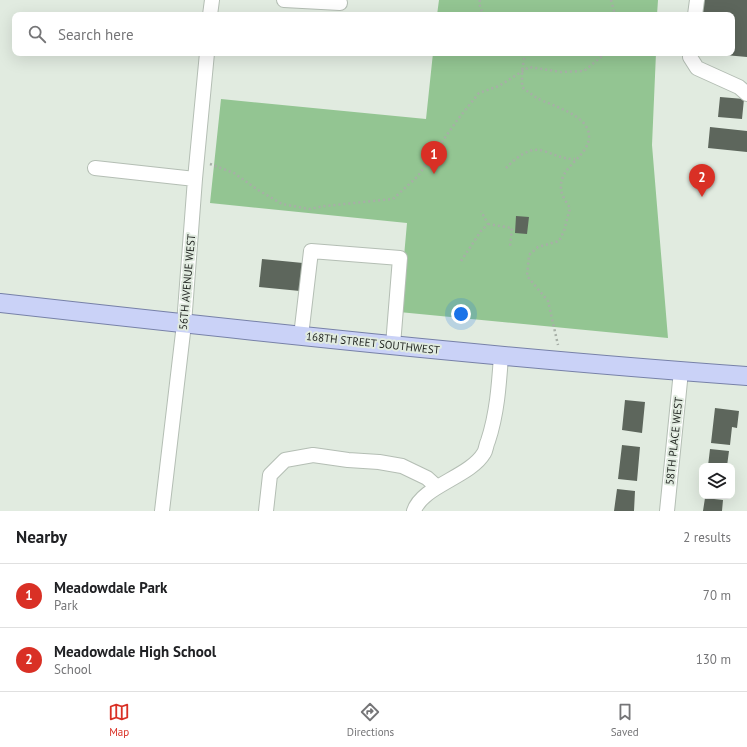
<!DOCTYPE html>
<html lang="en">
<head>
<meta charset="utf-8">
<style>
	body { margin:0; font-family:"PT Sans",sans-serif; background:#f2f2f2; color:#202124 }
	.controls { position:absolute; right:12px; bottom:12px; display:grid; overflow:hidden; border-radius:8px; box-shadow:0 4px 16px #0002 }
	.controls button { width:36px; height:36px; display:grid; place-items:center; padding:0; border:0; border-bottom:1px solid #e0e0e0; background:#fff; color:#202124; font:20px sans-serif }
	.you { position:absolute; left:461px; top:314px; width:14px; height:14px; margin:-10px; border:3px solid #fff; border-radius:50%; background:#1a73e8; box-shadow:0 0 0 6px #1a73e833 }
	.badge { display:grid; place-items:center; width:26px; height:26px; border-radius:50%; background:#d93025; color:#fff; font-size:13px; font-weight:700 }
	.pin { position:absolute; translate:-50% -33px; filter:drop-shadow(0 1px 2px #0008) }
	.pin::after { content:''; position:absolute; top:21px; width:14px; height:12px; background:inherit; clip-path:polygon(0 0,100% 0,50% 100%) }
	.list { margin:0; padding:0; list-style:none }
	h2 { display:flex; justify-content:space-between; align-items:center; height:52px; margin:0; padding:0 16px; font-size:17px }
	h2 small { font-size:13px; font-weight:400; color:#757577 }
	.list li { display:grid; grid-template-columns:26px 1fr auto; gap:12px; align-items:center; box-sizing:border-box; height:64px; padding:0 16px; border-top:1px solid #e0e0e0 }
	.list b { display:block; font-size:15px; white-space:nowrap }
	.list p { margin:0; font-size:13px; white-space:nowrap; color:#757577 }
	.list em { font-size:13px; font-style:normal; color:#757577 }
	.icon { flex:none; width:22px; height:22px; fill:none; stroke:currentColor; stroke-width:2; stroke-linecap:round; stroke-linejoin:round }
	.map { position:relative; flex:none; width:747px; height:511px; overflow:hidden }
	.search { position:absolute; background:#fff; box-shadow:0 4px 16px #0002; left:12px; right:12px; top:12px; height:44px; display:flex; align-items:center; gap:10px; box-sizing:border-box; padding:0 14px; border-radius:8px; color:#757577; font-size:15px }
	.sheet { height:180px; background:#fff }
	nav { display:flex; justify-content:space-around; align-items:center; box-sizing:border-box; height:56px; border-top:1px solid #e0e0e0; background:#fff; font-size:11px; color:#757577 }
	nav a { display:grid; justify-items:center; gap:2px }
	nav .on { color:#d93025 }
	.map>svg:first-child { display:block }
</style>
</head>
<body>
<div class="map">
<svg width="747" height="511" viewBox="0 0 747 511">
	<rect width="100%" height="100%" fill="#e1ebe0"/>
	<!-- green -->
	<path fill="#93c592" d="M 439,0 L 658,0 L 657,15 L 437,15 Z
		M 433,53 L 656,53 L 652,145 L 668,338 L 399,312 L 407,223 L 210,203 L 221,99 L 426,119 Z"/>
	<!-- building -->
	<path fill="#5d665c" d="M 704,0 L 747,0 L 747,57 L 714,54 L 714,53 L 732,53 L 732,15 L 702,15 Z
		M 720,97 L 744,99 L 742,119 L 718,117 Z
		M 710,127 L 747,131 L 747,152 L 708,148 Z
		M 516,216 L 529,217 L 527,234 L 515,233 Z
		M 262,259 L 303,263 L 300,291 L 259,287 Z
		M 625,400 L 645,402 L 642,433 L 622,430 Z
		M 715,408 L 739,411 L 737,428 L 732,427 L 730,445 L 711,443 Z
		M 622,445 L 640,447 L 637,481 L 618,479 Z
		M 710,449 L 729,451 L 727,466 L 708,466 Z
		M 617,489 L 635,491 L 634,511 L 614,511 Z
		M 705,498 L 723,500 L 722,511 L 703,511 Z"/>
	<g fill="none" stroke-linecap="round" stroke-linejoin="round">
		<!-- minor casing -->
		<g stroke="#b4beb4" stroke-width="16">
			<path id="minor" d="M 284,0 L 340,3
				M 210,15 L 212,0
				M 695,15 L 697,0
				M 691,53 L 690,57 L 697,68 L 739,87 L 747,94
				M 95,168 L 195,179
				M 301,336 L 311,251 L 400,258 L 393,345
				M 162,511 L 184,324 L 195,179 L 207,53
				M 266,511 L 270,475 L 285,460 L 313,455 L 348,460 L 379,462 L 402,466 L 427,478 L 437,487
				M 414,511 C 422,486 470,477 484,453 C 486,450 486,445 488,441 C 497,414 499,385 501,356
				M 667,511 L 681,371"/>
		</g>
		<!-- major casing -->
		<g stroke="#7781a8" stroke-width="20">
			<path id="major" d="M 0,303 C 249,331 497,358 747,376"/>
		</g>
		<!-- path -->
		<path stroke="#a7afa6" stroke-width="2.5" stroke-dasharray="2 3" stroke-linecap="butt" d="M 480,0 L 479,3 L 483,15
			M 611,0 L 614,11 L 613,15
			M 525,53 L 522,71 L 522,87 C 527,91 532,95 537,98 C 552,106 589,115 589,136 C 589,158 559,165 561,189 C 561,195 567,203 570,208 L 564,231 L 559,241 L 538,247 L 529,255 L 527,276 L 548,301 L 558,345
			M 210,164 L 234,173 L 258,190 L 282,204 L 309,209 L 325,206 L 393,199 L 418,176 L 458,119 L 479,93 L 499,86 L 529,67 L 561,72 L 584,71 L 601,57 L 602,53
			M 506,168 C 516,158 529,146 544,151 C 556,155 562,159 575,159
			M 488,224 L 512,228 L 510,247
			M 461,261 L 481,231 L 488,224 L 481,211"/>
		<!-- minor -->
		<use href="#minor" stroke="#fff" stroke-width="14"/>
		<!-- major -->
		<use href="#major" stroke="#cad2f7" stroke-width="18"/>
	</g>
	<g text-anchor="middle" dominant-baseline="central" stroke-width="4" stroke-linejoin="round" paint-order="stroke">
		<!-- street labels -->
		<g font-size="11" fill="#1f231f" stroke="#e1ebe0">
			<text transform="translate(187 282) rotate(-85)">56TH AVENUE WEST</text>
			<text transform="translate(373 343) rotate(6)">168TH STREET SOUTHWEST</text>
			<text transform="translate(674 441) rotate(-84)">58TH PLACE WEST</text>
		</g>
	</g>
</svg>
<div class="controls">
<button><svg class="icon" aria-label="layers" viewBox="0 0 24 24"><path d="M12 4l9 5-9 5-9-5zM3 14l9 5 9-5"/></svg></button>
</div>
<div class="you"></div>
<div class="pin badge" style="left:434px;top:174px">1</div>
<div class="pin badge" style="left:702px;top:197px">2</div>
<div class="search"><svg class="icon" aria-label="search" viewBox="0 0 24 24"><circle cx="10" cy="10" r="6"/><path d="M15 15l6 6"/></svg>Search here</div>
</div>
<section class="sheet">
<h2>Nearby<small>2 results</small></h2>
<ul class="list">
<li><span class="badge">1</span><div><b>Meadowdale Park</b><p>Park</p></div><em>70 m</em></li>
<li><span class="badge">2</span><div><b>Meadowdale High School</b><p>School</p></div><em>130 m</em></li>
</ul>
</section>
<nav>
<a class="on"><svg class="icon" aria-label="map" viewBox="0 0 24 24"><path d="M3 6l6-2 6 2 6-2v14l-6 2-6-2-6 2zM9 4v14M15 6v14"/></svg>Map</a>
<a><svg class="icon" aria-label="directions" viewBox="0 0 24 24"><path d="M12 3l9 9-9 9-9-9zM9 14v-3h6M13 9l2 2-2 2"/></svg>Directions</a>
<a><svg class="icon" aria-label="saved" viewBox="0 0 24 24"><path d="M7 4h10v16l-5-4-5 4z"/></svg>Saved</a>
</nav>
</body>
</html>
